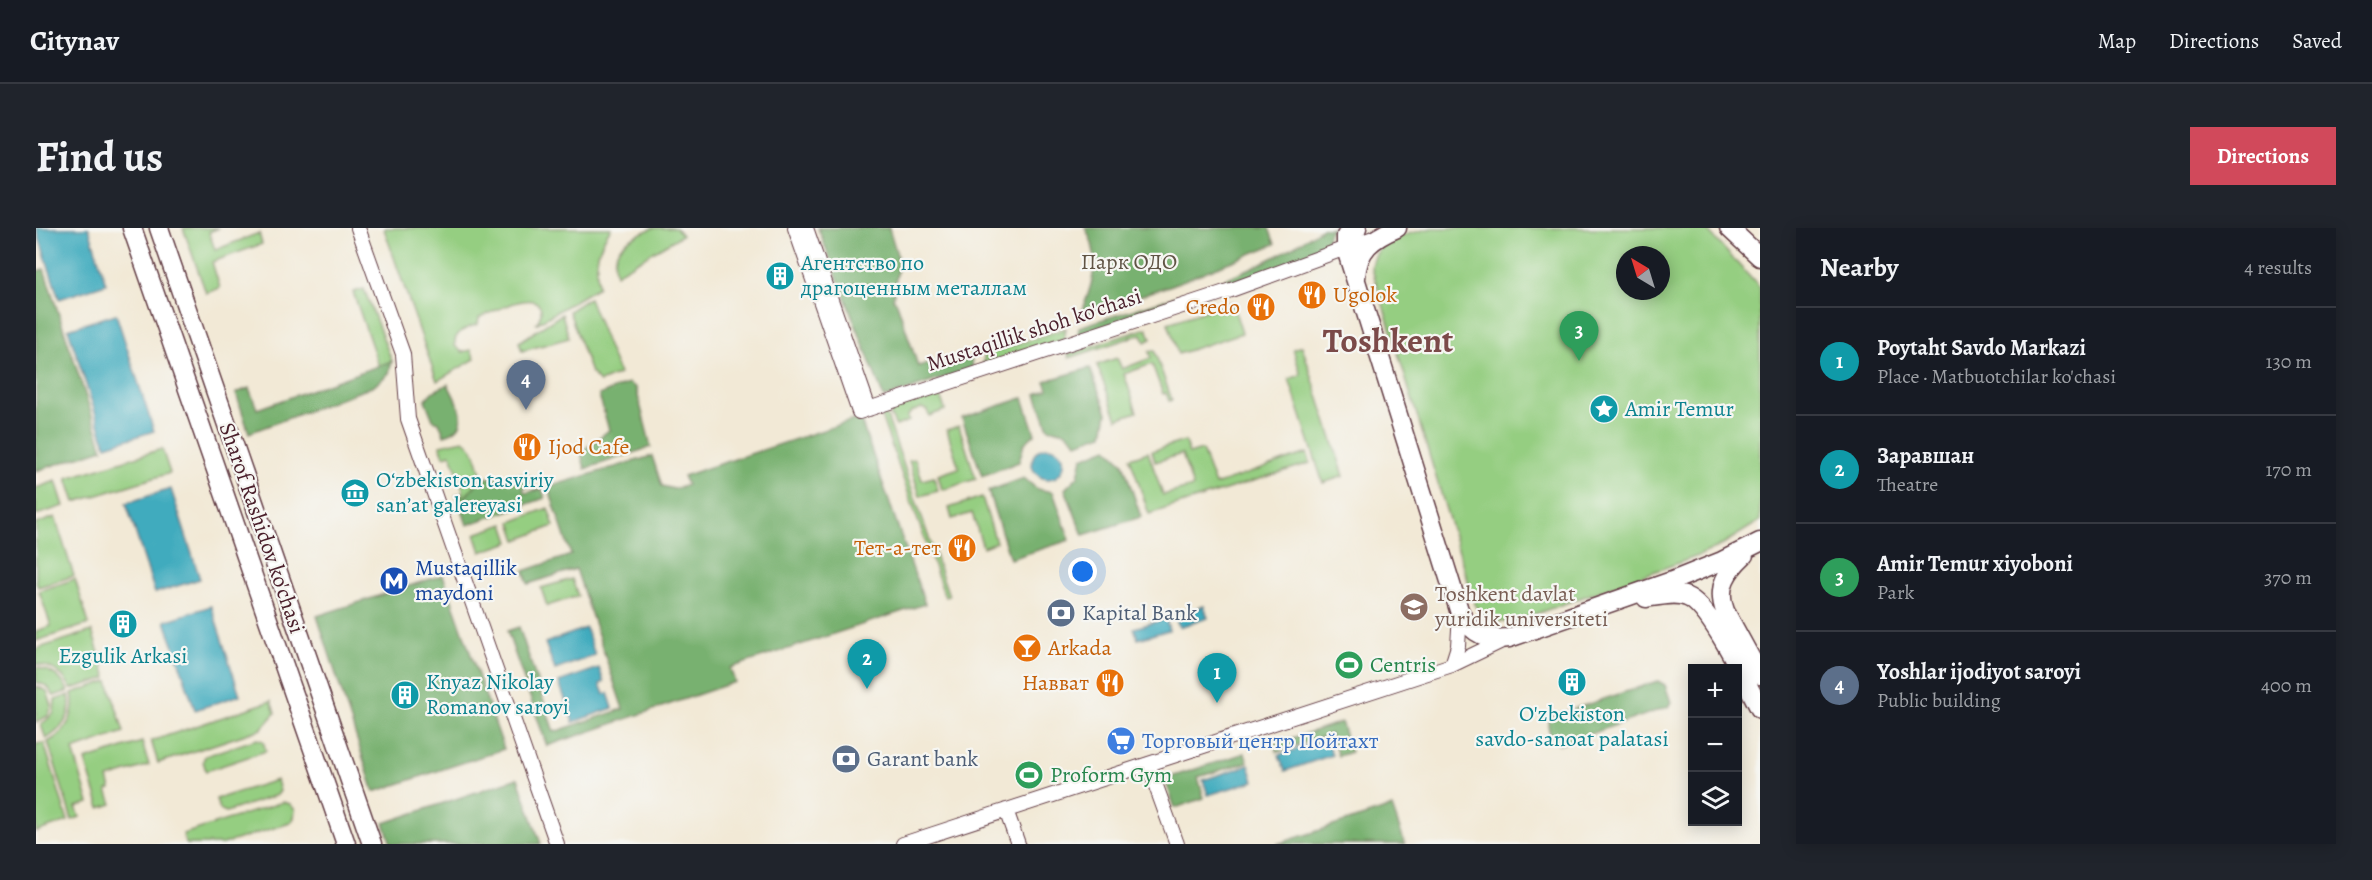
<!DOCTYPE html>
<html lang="en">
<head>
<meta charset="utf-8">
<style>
	body { margin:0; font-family:Alegreya,serif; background:#20242c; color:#f1f3f6 }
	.controls { position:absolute; right:18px; bottom:18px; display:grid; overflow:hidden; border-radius:0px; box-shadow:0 3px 15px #0003 }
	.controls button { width:54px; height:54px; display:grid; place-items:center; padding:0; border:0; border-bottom:2px solid #363941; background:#171b24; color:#f1f3f6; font:30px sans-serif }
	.compass { position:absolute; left:1580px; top:18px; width:54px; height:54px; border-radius:50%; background:#171b24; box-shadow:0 3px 15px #0003; rotate:322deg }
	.you { position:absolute; left:1047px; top:344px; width:21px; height:21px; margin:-15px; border:4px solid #fff; border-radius:50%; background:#1a73e8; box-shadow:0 0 0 9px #1a73e833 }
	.badge { display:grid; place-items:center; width:39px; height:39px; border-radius:50%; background:#d1495b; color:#fff; font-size:20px; font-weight:700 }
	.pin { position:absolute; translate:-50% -50px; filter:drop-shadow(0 2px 3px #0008) }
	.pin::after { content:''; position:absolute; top:32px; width:21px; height:18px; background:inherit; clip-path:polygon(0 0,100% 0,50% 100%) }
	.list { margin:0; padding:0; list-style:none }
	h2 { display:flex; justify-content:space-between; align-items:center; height:78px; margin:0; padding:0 24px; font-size:26px }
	h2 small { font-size:20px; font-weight:400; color:#9ea1a6 }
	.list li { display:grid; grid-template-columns:39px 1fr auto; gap:18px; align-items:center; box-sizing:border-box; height:108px; padding:0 24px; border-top:2px solid #363941 }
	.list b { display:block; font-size:22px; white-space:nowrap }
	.list p { margin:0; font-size:20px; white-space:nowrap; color:#9ea1a6 }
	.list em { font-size:20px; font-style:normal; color:#9ea1a6 }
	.icon { flex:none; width:33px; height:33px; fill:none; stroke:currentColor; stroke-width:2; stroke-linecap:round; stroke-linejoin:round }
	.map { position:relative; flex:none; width:1724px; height:616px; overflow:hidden; border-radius:0px }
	header { display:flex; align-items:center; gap:36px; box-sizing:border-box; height:84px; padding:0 30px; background:#171b24; border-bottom:2px solid #363941 }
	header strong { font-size:28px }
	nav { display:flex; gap:33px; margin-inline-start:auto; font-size:21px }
	.intro { display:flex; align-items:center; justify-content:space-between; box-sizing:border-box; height:144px; padding:0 36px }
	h1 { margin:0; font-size:42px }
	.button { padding:15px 27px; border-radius:0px; background:#d1495b; color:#fff; font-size:21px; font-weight:700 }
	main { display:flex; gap:36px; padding:0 36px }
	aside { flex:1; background:#171b24; border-radius:0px; box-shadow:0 3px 15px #0003 }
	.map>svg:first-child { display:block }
</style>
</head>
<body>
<header>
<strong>Citynav</strong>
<nav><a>Map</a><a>Directions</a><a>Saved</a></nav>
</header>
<div class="intro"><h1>Find us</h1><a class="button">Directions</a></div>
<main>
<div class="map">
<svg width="1724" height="616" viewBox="0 0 1724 616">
	<rect width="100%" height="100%" fill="#f6f6f2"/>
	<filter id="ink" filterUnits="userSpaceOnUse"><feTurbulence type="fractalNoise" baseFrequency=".0167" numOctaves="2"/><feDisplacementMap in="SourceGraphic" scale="12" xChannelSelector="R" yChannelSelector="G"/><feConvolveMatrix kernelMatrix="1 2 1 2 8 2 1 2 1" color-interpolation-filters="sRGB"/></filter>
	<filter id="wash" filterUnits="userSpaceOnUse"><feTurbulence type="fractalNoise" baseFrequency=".008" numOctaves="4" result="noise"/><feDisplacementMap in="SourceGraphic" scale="24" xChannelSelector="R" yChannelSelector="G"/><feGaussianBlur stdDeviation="1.35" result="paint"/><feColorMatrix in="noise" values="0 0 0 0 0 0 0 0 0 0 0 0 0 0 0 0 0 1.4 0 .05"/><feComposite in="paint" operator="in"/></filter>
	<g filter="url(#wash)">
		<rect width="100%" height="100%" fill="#f2e9d6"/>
		<!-- green -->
		<path fill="#95ce81" stroke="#707656" stroke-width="1.5" fill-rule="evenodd" d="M 147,0 L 183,0 L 173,4 L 179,22 L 223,5 L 226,16 L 176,34 L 184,60 L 170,65 Z
			M 350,0 L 575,0 C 560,22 559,33 562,59 L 500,96 C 504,90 507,84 504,78 C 495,62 456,85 443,90 L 442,96 C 432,100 422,102 419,112 L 419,118 L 426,124 L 435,122 L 439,131 L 401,153 L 348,1 Z
			M 617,0 L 640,0 L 646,7 L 580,46 C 571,19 597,8 617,0 Z
			M 1396,0 L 1669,0 L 1724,60 L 1724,293 L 1682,319 L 1662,328 L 1480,393 C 1462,396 1448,393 1439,376 L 1336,41 C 1337,10 1373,6 1396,0 ZM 1589,27 L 1625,27 L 1625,63 L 1589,63 Z
			M 328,61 L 356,133 L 343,139 L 317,64 Z
			M 553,70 L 583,146 L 564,154 L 555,145 L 533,83 Z
			M 1196,74 L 1206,105 L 1142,126 L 1132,95 Z
			M 526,86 L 533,110 L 486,123 L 483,114 Z
			M 1030,100 L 1028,112 L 947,139 L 948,127 Z
			M 1111,100 L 1115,111 L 1109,114 L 1106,106 L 1033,130 L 1032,126 Z
			M 1266,118 L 1308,248 L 1287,255 L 1253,151 L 1265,147 L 1257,121 Z
			M 1118,122 L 1136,172 L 1133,173 L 1130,165 L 1127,166 L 1116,136 L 1088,146 L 1101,184 L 1081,191 L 1061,137 L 1081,130 L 1086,141 L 1115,130 L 1113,124 Z
			M 904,167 L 909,182 L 893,188 L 891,182 L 886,180 L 875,184 L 871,189 L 873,193 L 860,198 L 854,186 L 854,182 Z
			M 850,186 L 913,368 L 909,369 L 845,188 Z
			M 923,198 L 940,251 L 906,262 L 902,247 L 923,240 L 911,202 Z
			M 428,212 C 440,220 442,236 446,249 L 430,268 L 421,267 L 428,264 L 415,226 L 408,228 L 404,217 Z
			M 1149,213 L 1153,226 L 1166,222 L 1179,257 L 1271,225 L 1274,235 L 1113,286 L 1094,230 L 1112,224 L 1127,267 L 1157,259 L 1146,226 L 1119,234 L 1116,223 Z
			M 126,221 L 134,245 L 39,274 L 31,250 Z
			M 879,231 L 886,252 L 898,249 L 902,263 L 884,268 L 873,232 Z
			M 20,253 L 28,278 L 0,287 L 0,260 Z
			M 946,269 L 960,314 L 947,319 L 936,285 L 916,291 L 913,280 Z
			M 512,280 L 518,298 L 481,312 L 475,294 Z
			M 19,289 L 38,348 L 2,359 L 0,353 L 0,296 Z
			M 468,296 L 474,314 L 445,324 L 439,306 Z
			M 39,351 L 53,396 L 0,413 L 0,403 L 15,398 L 3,363 Z
			M 536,351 L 542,368 L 511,378 L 505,360 Z
			M 56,403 L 71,450 L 35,461 C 28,446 17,438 0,436 L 0,421 Z
			M 0,439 C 15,442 26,449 32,463 L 18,468 L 11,458 L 0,454 Z
			M 72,453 L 88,504 L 37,522 L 53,575 L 40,579 L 44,589 L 36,592 L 12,514 C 31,504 40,486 36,465 Z
			M 0,458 L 11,463 L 16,478 L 12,488 L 0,494 Z
			M 33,467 C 37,487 27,501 10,511 L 5,497 L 18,485 L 19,472 Z
			M 235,473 L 239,485 L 225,501 L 122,535 L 115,513 Z
			M 221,511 L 227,513 L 230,523 L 170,543 L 167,533 L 169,528 Z
			M 106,514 L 113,537 L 72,550 L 75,561 L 71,562 L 76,576 L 64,580 L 49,532 Z
			M 8,515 L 32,593 L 0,604 L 0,516 Z
			M 241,552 L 244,563 L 241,567 L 190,584 L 183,581 L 180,571 Z
			M 247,574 L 254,576 L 259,582 L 258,590 L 254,595 L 187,616 L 150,616 L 147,606 Z"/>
		<!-- forest -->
		<path fill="#78b16f" stroke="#61684d" stroke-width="1.5" d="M 782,0 L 853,0 L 863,33 L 857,71 L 861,75 L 882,138 L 894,135 L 898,142 L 935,130 L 937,140 L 848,170 Z
			M 1049,0 L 1233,0 L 1239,16 L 1136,57 L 1043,88 C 1056,61 1067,27 1049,0 Z
			M 1286,0 L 1297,0 L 1292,5 L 1290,23 L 1042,107 L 1043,99 C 1123,72 1218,50 1286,0 Z
			M 8,41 L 67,221 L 0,243 L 0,43 Z
			M 356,133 L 353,145 L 338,158 L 213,205 L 200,165 L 213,160 L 221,181 Z
			M 1054,140 L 1071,185 L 1067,206 L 1041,215 L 1030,204 L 1012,200 L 1000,166 L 1012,161 L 1009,153 Z
			M 593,155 L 600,160 L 615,219 L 549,241 L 545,224 L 573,202 L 563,167 Z
			M 412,156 C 421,176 439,199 408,207 L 403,194 L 397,192 L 389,172 L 396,164 Z
			M 987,170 L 999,206 L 988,216 L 983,234 L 946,248 L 926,190 Z
			M 824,190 L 889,376 L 694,440 L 699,454 L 511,518 L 471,403 L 483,399 L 518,504 L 587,481 L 540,341 L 492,356 L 488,343 L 535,327 L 512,259 L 616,228 L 626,258 L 638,261 L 651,257 L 647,248 Z
			M 1071,220 L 1087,235 L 1105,289 L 1047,307 L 1029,261 L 1042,248 L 1046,230 Z
			M 484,246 L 492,247 L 495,258 L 487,261 L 489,265 L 506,261 L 509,270 L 431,297 L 421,267 L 430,268 L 446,249 L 452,250 Z
			M 988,250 L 1001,261 L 1017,264 L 1034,312 L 974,331 L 952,263 Z
			M 407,347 L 468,521 L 338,564 L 281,388 Z
			M 1622,453 L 1629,457 L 1635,474 L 1632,479 L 1523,517 C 1514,509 1510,500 1513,489 Z
			M 1305,494 L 1315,524 L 1302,528 L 1294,506 L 1241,524 L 1238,516 Z
			M 1209,525 L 1212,534 L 1162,549 L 1168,570 L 1139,580 L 1129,551 Z
			M 482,550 L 505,616 L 355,616 L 348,595 Z
			M 1356,579 L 1369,616 L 1241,616 Z"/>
		<!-- water -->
		<path fill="#3fabbe" stroke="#446574" stroke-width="1.5" d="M 0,0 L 53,0 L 70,56 L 23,71 Z
			M 80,86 L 118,203 L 70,218 L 32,101 Z
			M996 235a16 16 0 1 1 32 0a16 16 0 1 1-32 0Z
			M 135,261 L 164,351 L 119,365 L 90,275 Z
			M 175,378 L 204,467 L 159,482 L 129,393 Z
			M 1168,378 L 1172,390 L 1143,399 L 1139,387 Z
			M 1130,391 L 1133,402 L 1102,411 L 1098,400 Z
			M 550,400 L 559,427 L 519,442 L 509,415 Z
			M 563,440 L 568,454 L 564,456 L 568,466 L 572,465 L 577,480 L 537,494 L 523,454 Z
			M 1291,511 L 1296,527 L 1249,543 L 1243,527 Z
			M 1213,537 L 1218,553 L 1172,567 L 1167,552 Z"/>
	</g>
	<g filter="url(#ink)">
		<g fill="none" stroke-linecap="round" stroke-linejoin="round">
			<!-- minor casing -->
			<g stroke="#633d45" stroke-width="16">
				<path id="minor" d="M 322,0 L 367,126 L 372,191 L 521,616
					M 759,0 L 823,184 L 1195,62 L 1337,10
					M 770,0 L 833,181
					M 1416,437 L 1422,418 L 1424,385
					M 1112,536 L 1141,616
					M 970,582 L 982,616
					M 867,616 L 1416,437 L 1470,411"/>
			</g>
			<!-- major casing -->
			<g stroke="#633d45" stroke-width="21">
				<path id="major" d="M 96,0 L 310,616
					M 123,0 L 336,616
					M 1321,0 L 1310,8 L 1310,21 L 1423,382 C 1433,404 1448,413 1473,410 L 1636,353 L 1686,333 L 1724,314
					M 1693,0 L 1724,29
					M 1320,50 C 1321,21 1337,10 1361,0
					M 1708,327 C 1691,343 1680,359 1689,383 L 1724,447
					M 1610,370 C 1623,368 1639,364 1651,369 C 1675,378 1711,457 1724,481"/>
			</g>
			<!-- minor -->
			<use href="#minor" stroke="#fff" stroke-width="14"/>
			<!-- major -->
			<use href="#major" stroke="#fff" stroke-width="18"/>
		</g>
	</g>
	<!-- icons -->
	<defs>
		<g id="building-disc" transform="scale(1.5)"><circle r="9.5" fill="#0f9aa8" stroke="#f6f6f2"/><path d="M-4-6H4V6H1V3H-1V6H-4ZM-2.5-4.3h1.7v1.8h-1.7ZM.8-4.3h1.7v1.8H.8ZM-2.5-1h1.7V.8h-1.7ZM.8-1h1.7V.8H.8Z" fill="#fff"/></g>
		<g id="restaurant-disc" transform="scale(1.5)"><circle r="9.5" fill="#e8710a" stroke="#f6f6f2"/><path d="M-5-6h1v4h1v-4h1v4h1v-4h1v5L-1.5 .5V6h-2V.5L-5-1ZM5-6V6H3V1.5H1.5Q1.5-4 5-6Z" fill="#fff"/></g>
		<g id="sight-disc" transform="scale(1.5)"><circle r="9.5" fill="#0f9aa8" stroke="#f6f6f2"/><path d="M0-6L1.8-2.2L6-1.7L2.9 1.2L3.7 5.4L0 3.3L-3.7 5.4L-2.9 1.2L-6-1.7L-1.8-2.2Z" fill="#fff"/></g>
		<g id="museum-disc" transform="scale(1.5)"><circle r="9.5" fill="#0f9aa8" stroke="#f6f6f2"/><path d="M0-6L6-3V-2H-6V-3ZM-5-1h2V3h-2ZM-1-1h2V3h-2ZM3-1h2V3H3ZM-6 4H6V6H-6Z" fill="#fff"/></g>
		<g id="metro-disc" transform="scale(1.5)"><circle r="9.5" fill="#1a4fb4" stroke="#f6f6f2"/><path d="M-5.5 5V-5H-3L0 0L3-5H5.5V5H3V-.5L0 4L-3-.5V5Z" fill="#fff"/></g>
		<g id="university-disc" transform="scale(1.5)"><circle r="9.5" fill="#8d6e63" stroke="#f6f6f2"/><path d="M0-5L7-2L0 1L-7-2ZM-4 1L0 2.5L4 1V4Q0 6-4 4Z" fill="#fff"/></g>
		<g id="bank-disc" transform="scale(1.5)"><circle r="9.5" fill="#5c6f8a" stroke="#f6f6f2"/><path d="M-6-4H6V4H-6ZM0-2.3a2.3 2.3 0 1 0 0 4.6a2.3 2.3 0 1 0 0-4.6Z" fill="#fff"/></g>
		<g id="bar-disc" transform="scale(1.5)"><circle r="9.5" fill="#e8710a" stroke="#f6f6f2"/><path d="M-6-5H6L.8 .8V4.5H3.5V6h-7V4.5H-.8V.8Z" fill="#fff"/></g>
		<g id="stadium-disc" transform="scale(1.5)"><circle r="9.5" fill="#2e9e5b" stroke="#f6f6f2"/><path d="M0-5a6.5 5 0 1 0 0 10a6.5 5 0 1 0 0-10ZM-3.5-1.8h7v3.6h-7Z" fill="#fff"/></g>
		<g id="supermarket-disc" transform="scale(1.5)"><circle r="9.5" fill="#3f7fe0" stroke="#f6f6f2"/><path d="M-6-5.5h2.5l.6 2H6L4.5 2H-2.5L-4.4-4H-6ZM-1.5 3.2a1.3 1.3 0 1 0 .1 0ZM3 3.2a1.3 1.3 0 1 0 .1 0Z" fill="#fff"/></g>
	</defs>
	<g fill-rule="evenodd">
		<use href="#building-disc" x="744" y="48"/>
		<use href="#restaurant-disc" x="1276" y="67"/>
		<use href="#restaurant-disc" x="1225" y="79"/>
		<use href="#sight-disc" x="1568" y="181"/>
		<use href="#restaurant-disc" x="491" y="219"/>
		<use href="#museum-disc" x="319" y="265"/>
		<use href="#restaurant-disc" x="926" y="320"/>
		<use href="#metro-disc" x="358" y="353"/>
		<use href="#university-disc" x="1378" y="379"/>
		<use href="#bank-disc" x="1025" y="385"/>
		<use href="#building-disc" x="87" y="396"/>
		<use href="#bar-disc" x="991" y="420"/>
		<use href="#stadium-disc" x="1313" y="437"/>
		<use href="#building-disc" x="1536" y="454"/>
		<use href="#restaurant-disc" x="1074" y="455"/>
		<use href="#building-disc" x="369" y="467"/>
		<use href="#supermarket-disc" x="1085" y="513"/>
		<use href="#bank-disc" x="810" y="531"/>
		<use href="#stadium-disc" x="993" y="547"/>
	</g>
	<g text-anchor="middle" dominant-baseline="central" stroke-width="4.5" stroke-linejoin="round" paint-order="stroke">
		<!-- park labels -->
		<g font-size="22" fill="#605445" stroke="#f6f6f2">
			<text x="1093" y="34">Парк ОДО</text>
		</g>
		<!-- culture labels -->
		<g font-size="22" fill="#0d838f" stroke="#f6f6f2" text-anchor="start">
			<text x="765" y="35">Агентство по<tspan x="765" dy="25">драгоценным металлам</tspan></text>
			<text x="1589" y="181">Amir Temur</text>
			<text x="340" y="252">Oʻzbekiston tasviriy<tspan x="340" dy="25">sanʼat galereyasi</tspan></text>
			<text x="87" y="428" text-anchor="middle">Ezgulik Arkasi</text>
			<text x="390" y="454">Knyaz Nikolay<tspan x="390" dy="25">Romanov saroyi</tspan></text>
			<text x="1536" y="486" text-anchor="middle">O'zbekiston<tspan x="1536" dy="25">savdo-sanoat palatasi</tspan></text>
		</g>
		<!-- food labels -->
		<g font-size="22" fill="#c56008" stroke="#f6f6f2" text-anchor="start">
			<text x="1297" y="67">Ugolok</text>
			<text x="1204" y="79" text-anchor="end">Credo</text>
			<text x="512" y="219">Ijod Cafe</text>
			<text x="905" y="320" text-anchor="end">Тет-а-тет</text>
			<text x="1012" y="420">Arkada</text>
			<text x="1053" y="455" text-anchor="end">Навват</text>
		</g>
		<!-- street labels -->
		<g font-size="22" fill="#4a1f2b" stroke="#f6f6f2">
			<text transform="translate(998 102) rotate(-18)">Mustaqillik shoh ko'chasi</text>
			<text transform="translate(226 300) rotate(71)">Sharof Rashidov ko'chasi</text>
		</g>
		<!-- transit labels -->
		<g font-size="22" fill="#164399" stroke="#f6f6f2" text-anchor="start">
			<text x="379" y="340">Mustaqillik<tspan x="379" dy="25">maydoni</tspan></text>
		</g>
		<!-- education labels -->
		<g font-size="22" fill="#785e54" stroke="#f6f6f2" text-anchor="start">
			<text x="1399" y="366">Toshkent davlat<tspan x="1399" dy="25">yuridik universiteti</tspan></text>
		</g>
		<!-- service labels -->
		<g font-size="22" fill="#4e5e75" stroke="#f6f6f2" text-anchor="start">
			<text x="1046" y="385">Kapital Bank</text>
			<text x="831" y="531">Garant bank</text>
		</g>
		<!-- leisure labels -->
		<g font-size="22" fill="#27864d" stroke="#f6f6f2" text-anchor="start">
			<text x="1334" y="437">Centris</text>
			<text x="1014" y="547">Proform Gym</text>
		</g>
		<!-- shop labels -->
		<g font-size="22" fill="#366cbe" stroke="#f6f6f2" text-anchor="start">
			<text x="1106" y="513">Торговый центр Пойтахт</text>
		</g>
		<!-- town labels -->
		<g font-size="34" font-weight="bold" fill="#7b4a49" stroke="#f6f6f2">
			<text x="1352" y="112">Toshkent</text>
		</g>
	</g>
</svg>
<div class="controls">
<button>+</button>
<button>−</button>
<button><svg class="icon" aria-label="layers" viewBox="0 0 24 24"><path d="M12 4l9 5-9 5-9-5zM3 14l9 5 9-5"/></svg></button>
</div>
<svg class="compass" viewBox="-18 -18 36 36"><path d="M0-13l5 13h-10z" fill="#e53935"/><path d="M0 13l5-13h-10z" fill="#9ea1a6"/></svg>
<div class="you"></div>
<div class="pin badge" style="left:1181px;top:475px;background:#0f9aa8">1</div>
<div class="pin badge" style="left:831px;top:461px;background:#0f9aa8">2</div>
<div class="pin badge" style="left:1543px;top:133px;background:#2e9e5b">3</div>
<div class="pin badge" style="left:490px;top:182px;background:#5c6f8a">4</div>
</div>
<aside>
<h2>Nearby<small>4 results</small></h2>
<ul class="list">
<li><span class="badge" style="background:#0f9aa8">1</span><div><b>Poytaht Savdo Markazi</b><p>Place · Matbuotchilar ko'chasi</p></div><em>130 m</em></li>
<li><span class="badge" style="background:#0f9aa8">2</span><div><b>Заравшан</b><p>Theatre</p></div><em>170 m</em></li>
<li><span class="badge" style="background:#2e9e5b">3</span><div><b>Amir Temur xiyoboni</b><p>Park</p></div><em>370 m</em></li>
<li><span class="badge" style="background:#5c6f8a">4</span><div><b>Yoshlar ijodiyot saroyi</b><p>Public building</p></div><em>400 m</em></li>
</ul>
</aside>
</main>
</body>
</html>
